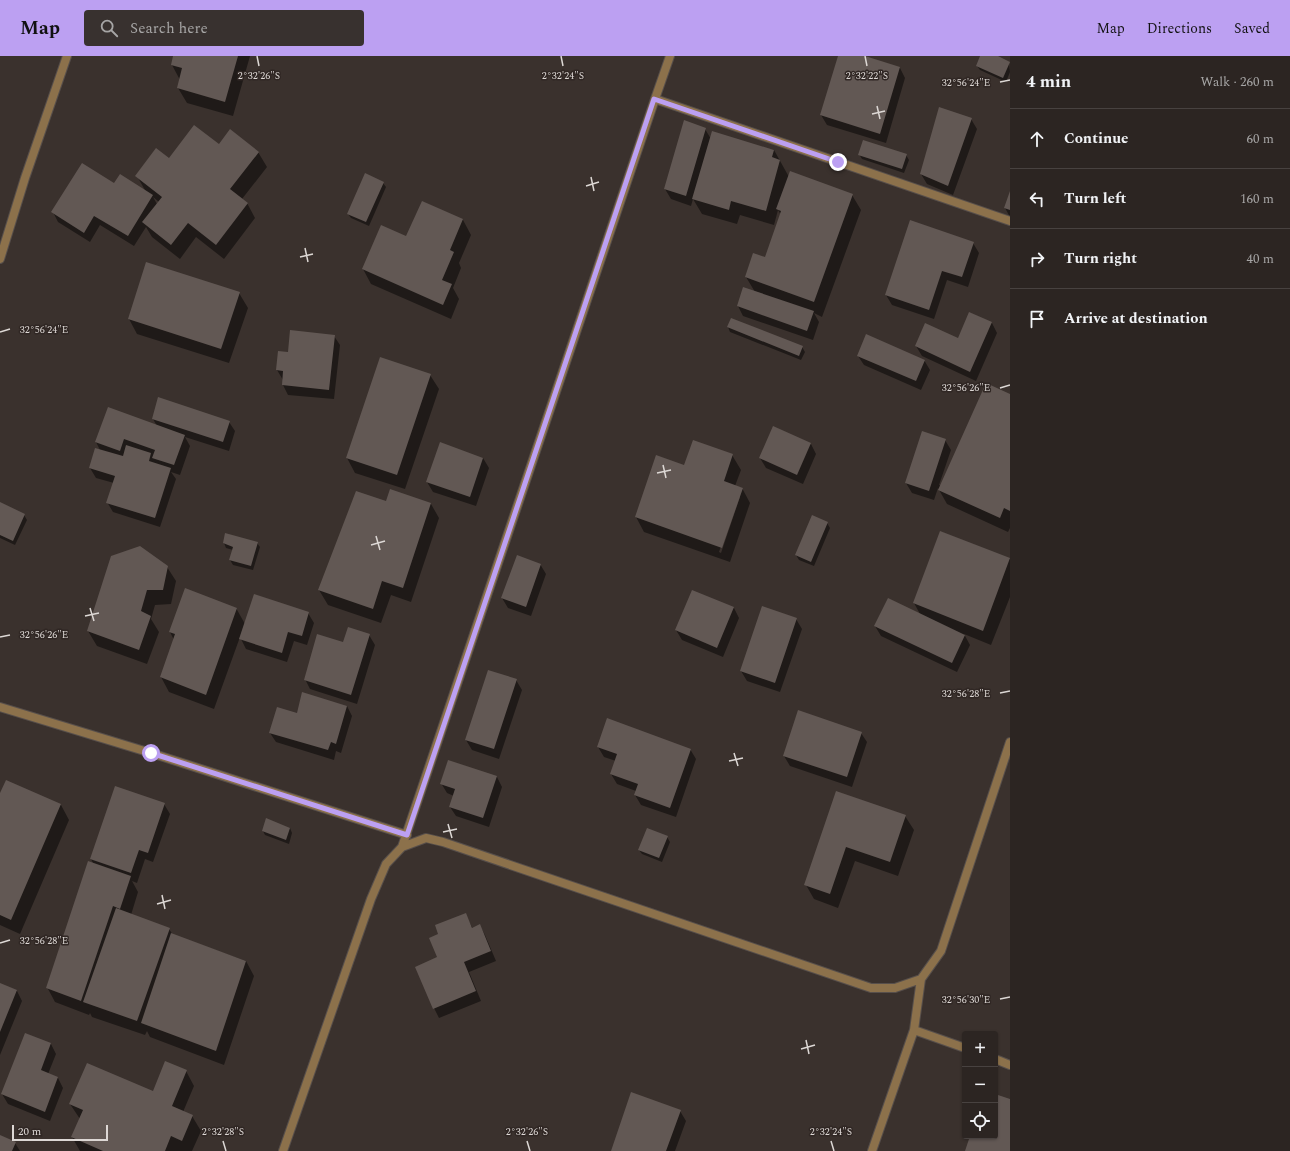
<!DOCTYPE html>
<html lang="en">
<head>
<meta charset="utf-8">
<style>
	body { margin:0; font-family:Spectral,serif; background:#38312f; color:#f1f3f6 }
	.controls { position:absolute; right:12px; bottom:12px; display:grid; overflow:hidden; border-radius:4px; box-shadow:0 1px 3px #0004 }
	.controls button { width:36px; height:36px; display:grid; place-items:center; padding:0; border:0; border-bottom:1px solid #484240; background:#2c2522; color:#f1f3f6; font:20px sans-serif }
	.scale { position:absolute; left:12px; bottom:10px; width:96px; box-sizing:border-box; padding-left:4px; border:2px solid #ddd8d5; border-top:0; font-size:11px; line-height:14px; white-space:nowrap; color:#ddd8d5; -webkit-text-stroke:3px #302724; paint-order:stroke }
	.stop { position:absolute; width:12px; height:12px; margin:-9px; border:3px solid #bca0f2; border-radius:50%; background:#fff }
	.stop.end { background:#bca0f2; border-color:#fff; box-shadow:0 1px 4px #0008 }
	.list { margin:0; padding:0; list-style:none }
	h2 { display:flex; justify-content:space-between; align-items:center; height:52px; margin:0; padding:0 16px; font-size:17px }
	h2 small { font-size:13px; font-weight:400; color:#a6a5a5 }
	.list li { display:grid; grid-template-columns:26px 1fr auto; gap:12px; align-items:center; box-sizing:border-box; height:60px; padding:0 16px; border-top:1px solid #484240 }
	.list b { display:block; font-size:15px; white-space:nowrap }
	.list em { font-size:13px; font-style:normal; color:#a6a5a5 }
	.icon { flex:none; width:22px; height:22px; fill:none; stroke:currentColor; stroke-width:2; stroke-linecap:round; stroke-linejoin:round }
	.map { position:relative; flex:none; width:1010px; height:1095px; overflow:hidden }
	header { display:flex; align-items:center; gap:24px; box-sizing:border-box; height:56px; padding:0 20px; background:#bca0f2; color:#111 }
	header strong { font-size:19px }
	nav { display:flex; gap:22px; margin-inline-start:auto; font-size:14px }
	.search { width:280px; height:36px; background:#38312f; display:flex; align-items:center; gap:10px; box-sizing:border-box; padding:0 14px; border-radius:4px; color:#a6a5a5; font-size:15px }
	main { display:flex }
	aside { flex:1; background:#2c2522 }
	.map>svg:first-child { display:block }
</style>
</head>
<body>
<header>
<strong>Map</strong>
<div class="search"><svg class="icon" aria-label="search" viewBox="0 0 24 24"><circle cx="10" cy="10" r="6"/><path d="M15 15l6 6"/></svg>Search here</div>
<nav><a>Map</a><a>Directions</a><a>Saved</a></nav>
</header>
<main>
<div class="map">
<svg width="1010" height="1095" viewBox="0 0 1010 1095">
	<rect width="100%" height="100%" fill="#3a312d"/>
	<!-- shadow -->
	<path fill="#0007" fill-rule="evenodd" d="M 174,0 L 250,0 L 233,60 L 187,47 L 178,32 L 180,24 L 172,9 Z
		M 839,0 L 862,0 L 900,12 L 905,22 L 886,87 L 827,69 L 821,59 Z
		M 981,0 L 995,0 L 1009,6 L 1010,16 L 1006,26 L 980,14 L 977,10 Z
		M 971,63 L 977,73 L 953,139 L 927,128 L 921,118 Z
		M 705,73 L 711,83 L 774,94 L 789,121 L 852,139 L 861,154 L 822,261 L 814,257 L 819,266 L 813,284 L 743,260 L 738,250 L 755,236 L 746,221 L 766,203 L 781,159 L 778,154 L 774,169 L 740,159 L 737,168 L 702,158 L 693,143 L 691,150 L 671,143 L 665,133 Z
		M 219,89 L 258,96 L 267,111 L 242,143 L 247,147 L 255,162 L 224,203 L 196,181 L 180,203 L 152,181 L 146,171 L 134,190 L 100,169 L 90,186 L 58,166 L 53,156 L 114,128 L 146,136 L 137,120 L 169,103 ZM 153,141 L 159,146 L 157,148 Z
		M 859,98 L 906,99 L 909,104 L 904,117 L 862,103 Z
		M 383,127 L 386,131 L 369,170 L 351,162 L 348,158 Z
		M 1010,137 L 1010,161 L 1005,152 Z
		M 423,146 L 463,164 L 471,179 L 459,207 L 461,212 L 453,232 L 459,243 L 451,263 L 371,228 L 363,213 L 407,182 Z
		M 973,187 L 979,197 L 968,231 L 947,224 L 934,263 L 892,249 L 886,239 Z
		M 239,237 L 248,252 L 229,307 L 137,278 L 129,263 Z
		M 970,257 L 992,267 L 997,277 L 976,325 L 922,300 L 916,290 L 958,283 Z
		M 728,271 L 802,291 L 805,296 L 801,304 L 730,276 Z
		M 334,280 L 340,289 L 334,343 L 288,339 L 283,329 L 283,324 L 277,314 L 289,297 Z
		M 858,300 L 924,304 L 930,314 L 921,334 L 864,309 Z
		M 430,319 L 439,333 L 405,433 L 355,417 L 347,402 Z
		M 1010,339 L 1010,472 L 1008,476 L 947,448 L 938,432 L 934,444 L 912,437 L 906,427 L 945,384 L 951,394 L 939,429 L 941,430 Z
		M 153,363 L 229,366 L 235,375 L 229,395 L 185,381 L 190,390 L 180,419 L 171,416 L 176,423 L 160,471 L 113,456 L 107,446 L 114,427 L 96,422 L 90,412 L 100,394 L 96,386 L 157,370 Z
		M 811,388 L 816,398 L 803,428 L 766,412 L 760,402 Z
		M 732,399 L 741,414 L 735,430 L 742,432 L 750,447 L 730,506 L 644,476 L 636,461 L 685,410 ZM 738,441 L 740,441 L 721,497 L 719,496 Z
		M 483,402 L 489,412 L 476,450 L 433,436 L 427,426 Z
		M 387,446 L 431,448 L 439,462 L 411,546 L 391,539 L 381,567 L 328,549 L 319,534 Z
		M 0,447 L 24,459 L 27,464 L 15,489 L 0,482 Z
		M 827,467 L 830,472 L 814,510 L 799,504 L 796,499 Z
		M 941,476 L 1010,503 L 1010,541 L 991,589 L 964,578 L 970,589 L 957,616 L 881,580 L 875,570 L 920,558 L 914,547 Z
		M 226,478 L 257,487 L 260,491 L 253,514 L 233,509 L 230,504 L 233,494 L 226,492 L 224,487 Z
		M 540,508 L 546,518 L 531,560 L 508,552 L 502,542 Z
		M 167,511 L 176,525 L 171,548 L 155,549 L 151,563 L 159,576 L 147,608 L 97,590 L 88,575 Z
		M 236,552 L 245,568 L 308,557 L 314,567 L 307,589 L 294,585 L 287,606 L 246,593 L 240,581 L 214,653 L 169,636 L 161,621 L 174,584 L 170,576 Z
		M 734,552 L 739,562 L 723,601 L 682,584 L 676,574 Z
		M 796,563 L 802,573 L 780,636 L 747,625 L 741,615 Z
		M 369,579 L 375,589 L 357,648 L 310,633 L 305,623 L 344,587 Z
		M 516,624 L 522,634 L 499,703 L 472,694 L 466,684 Z
		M 347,650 L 352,660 L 341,697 L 336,695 L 334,704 L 276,686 L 270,677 L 297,658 Z
		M 861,677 L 867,686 L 852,731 L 790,710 L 784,700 Z
		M 598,691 L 690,693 L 696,703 L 676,761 L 641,749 L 635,739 L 636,735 L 617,728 L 611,718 L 616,705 L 604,701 Z
		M 448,705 L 497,721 L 502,731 L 489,771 L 456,760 L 450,751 L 454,740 L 447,737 L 441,727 Z
		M 6,725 L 61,749 L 69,764 L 20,878 L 0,869 L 0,740 Z
		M 837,736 L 905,760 L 914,774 L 898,820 L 855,805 L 838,852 L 814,843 L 806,829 Z
		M 164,748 L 170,758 L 153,806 L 145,803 L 137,827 L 132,825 L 138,836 L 131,859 L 169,873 L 173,879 L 246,905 L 254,920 L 224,1009 L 150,981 L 147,975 L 145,979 L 92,961 L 90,957 L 89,959 L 55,946 L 47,931 L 94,809 L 91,803 Z
		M 290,772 L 292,777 L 289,788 L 265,779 L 263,775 Z
		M 667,781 L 670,786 L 662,806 L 642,798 L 639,794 Z
		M 465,858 L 473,873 L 480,870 L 485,879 L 496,905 L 469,916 L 481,945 L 439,962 L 434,952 L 440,879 Z
		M 0,928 L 17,935 L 22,945 L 0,999 Z
		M 26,978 L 51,988 L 56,998 L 48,1018 L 58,1022 L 63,1032 L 50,1065 L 8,1048 L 2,1038 Z
		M 186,1015 L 194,1030 L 183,1056 L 192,1060 L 201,1075 L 192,1095 L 80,1095 L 72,1081 L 80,1063 L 70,1048 L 153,1036 Z
		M 680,1055 L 686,1065 L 675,1095 L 612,1095 Z
		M 0,1080 L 15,1087 L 20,1095 L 0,1095 Z"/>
	<!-- building -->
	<path fill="#625854" d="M 173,0 L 238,0 L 225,46 L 177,32 L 182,12 L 171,9 Z
		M 838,0 L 865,0 L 900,11 L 880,78 L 820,59 Z
		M 980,0 L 998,0 L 1010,6 L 1003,22 L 976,10 Z
		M 939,51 L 972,62 L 948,130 L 920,118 Z
		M 684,64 L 706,72 L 686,140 L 664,133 Z
		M 194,69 L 219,88 L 230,73 L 259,96 L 230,133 L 248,147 L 216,189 L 188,167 L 171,189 L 142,166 L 162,141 L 135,120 L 156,92 L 169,102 Z
		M 712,75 L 774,94 L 772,101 L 780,104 L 766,155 L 731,145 L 729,154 L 692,143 Z
		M 863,84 L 907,98 L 902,113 L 858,99 Z
		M 82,107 L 114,127 L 120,118 L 153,139 L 128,180 L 94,160 L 84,177 L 51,156 Z
		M 790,115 L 853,138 L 814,246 L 745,221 L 753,197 L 765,201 L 781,155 L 776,153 Z
		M 365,117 L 384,126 L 366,166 L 347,158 Z
		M 1010,135 L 1010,154 L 1004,152 Z
		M 422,145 L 463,163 L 450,194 L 454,196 L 442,224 L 452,228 L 443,249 L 362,213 L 381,169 L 406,180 Z
		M 910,164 L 974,186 L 962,221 L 942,215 L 929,254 L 885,239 Z
		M 146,206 L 240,236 L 221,293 L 128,263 Z
		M 743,231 L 814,255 L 807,275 L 737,250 Z
		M 969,256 L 992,266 L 970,316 L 915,290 L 925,267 L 958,282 Z
		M 731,262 L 803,290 L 799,300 L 727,271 Z
		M 290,274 L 335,279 L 329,334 L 282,329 L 283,315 L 276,314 L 278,295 L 288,296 Z
		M 866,278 L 925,304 L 916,325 L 857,300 Z
		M 380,301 L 431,318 L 397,419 L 346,402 Z
		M 986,327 L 1010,338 L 1010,455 L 1004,452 L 1000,462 L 938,434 Z
		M 158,341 L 230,365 L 223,386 L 152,363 Z
		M 108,351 L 185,379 L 174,409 L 152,402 L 155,394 L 124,383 L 120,395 L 95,386 Z
		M 773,370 L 811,387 L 797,419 L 759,402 Z
		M 922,375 L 946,383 L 929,435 L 905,427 Z
		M 693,384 L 733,398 L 724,425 L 743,432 L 722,492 L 635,461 L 656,399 L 684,409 Z
		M 440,386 L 483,402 L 470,441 L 426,426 Z
		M 126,389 L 151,397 L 149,405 L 171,412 L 155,462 L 106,447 L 115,420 L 89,412 L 95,392 L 123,400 Z
		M 390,433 L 431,447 L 403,532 L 382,525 L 373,553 L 318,534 L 356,435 L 386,445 Z
		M 0,446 L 25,458 L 13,485 L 0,479 Z
		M 812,459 L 828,466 L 811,506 L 795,499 Z
		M 940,475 L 1010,502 L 983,575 L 913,547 Z
		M 225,477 L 258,486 L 251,510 L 229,504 L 233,491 L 223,487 Z
		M 140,490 L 168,510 L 163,534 L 147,534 L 141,555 L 151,560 L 139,594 L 87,575 L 111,500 Z
		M 517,499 L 541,508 L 526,551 L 501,542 Z
		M 185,532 L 237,552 L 206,639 L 160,621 L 175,578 L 169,576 Z
		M 692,534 L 734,551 L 717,592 L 675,574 Z
		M 254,538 L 309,556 L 302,580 L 288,576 L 282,597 L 239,583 Z
		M 888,542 L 965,579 L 952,607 L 874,570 Z
		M 762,550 L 797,562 L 775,627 L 740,615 Z
		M 348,571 L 370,578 L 351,639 L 304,624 L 317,578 L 343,586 Z
		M 488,614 L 517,623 L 494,693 L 465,684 Z
		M 302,636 L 347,650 L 336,688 L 331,686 L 328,694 L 269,677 L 277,651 L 297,657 Z
		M 798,654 L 862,676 L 847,721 L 783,700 Z
		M 607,662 L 691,693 L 670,752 L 634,739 L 638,728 L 610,718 L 617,698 L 597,691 Z
		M 448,704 L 497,720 L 483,762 L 449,751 L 455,733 L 440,728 Z
		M 6,724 L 61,748 L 11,864 L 0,859 L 0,737 Z
		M 115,730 L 165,747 L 148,797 L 139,794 L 131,817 L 90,803 Z
		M 836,735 L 906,759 L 890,806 L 846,791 L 830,838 L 804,829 Z
		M 266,762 L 290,772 L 286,784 L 262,775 Z
		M 647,772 L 668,780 L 659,802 L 638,794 Z
		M 88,805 L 131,820 L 120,853 L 113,850 L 81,945 L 46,932 Z
		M 116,852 L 170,872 L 137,965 L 83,946 Z
		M 466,857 L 472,872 L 480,868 L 491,895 L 464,906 L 476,935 L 433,953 L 415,911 L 437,901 L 429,882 L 438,878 L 435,869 Z
		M 171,877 L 246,905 L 216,995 L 141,967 Z
		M 0,927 L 17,934 L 0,976 Z
		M 25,977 L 51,987 L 41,1014 L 58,1021 L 45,1056 L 1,1038 Z
		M 165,1005 L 187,1014 L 172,1050 L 193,1059 L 182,1085 L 171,1080 L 165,1095 L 103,1095 L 71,1081 L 83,1054 L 69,1048 L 87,1007 L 153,1035 Z
		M 631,1036 L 681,1054 L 666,1095 L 611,1095 Z
		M 995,1038 L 1010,1043 L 1010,1095 L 965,1095 L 970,1080 L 995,1080 Z
		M 0,1079 L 16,1086 L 12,1095 L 0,1095 Z"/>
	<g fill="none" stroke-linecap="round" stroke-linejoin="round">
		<!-- minor casing -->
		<g stroke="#574f4b" stroke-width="10">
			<path id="minor" d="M 655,43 L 1010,165
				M 0,203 L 25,122 L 67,0
				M 0,651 L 151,697 L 407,779
				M 402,791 L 655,43 L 670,0
				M 914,974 L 965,992
				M 995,1003 L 1010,1009
				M 283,1095 L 371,843 L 386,808 L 402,791 L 426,782 L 443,786 L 871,932 L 895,932 L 921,923 L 941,895 L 1010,686
				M 872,1095 L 914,974 L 921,923"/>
		</g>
		<!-- minor -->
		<use href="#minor" stroke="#8c714b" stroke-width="8"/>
	</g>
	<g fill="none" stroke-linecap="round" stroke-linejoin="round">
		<!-- route -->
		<path stroke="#bca0f2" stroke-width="5" d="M 151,697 L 407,779 L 654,43 L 838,106"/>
	</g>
	<!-- ticks -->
	<path fill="none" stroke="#ddd8d5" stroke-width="1.5" d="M 257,0 L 259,10M 561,0 L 563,10M 865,0 L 867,10M 1000,26 L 1010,24M 877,50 L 880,63M 872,58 L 885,55M 591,121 L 594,135M 586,130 L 599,126M 305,192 L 308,206M 300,201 L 313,198M 0,276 L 10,273M 1000,332 L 1010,329M 663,409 L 666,422M 657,417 L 671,414M 376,480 L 380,494M 371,489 L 385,485M 90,552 L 94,565M 85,560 L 99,557M 0,581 L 10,579M 1000,637 L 1010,635M 734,697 L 738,710M 729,705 L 743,702M 448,768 L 452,782M 443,776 L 457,773M 162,839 L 165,853M 157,848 L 171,844M 0,887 L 10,884M 1000,943 L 1010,941M 806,984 L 809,998M 801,993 L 815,989M 223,1085 L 226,1095M 527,1085 L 530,1095M 831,1085 L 834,1095"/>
	<g font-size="10" text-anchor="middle" fill="#ddd8d5" stroke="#302724" stroke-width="3" stroke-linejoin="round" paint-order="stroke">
		<text x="259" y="23">2°32'26"S</text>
		<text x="563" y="23">2°32'24"S</text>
		<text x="867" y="23">2°32'22"S</text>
		<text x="966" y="30">32°56'24"E</text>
		<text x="44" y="277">32°56'24"E</text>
		<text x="966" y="335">32°56'26"E</text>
		<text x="44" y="582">32°56'26"E</text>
		<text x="966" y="641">32°56'28"E</text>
		<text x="44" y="888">32°56'28"E</text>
		<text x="966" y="947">32°56'30"E</text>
		<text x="223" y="1079">2°32'28"S</text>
		<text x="527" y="1079">2°32'26"S</text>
		<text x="831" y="1079">2°32'24"S</text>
	</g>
</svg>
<div class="controls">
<button>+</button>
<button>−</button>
<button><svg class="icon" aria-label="locate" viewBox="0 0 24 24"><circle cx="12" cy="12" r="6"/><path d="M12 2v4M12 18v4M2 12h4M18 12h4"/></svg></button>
</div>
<div class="scale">20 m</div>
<div class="stop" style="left:151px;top:697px"></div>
<div class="stop end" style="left:838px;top:106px"></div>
</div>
<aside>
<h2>4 min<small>Walk · 260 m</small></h2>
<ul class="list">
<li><svg class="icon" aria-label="ahead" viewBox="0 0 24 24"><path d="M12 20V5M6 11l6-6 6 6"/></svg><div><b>Continue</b></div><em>60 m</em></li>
<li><svg class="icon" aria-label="left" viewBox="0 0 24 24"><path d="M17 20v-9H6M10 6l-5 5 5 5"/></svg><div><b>Turn left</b></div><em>160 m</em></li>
<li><svg class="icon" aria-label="right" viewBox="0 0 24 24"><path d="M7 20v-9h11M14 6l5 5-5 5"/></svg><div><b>Turn right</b></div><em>40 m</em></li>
<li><svg class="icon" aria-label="arrive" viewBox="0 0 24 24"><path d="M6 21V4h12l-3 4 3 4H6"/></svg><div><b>Arrive at destination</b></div></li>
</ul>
</aside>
</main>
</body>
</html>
